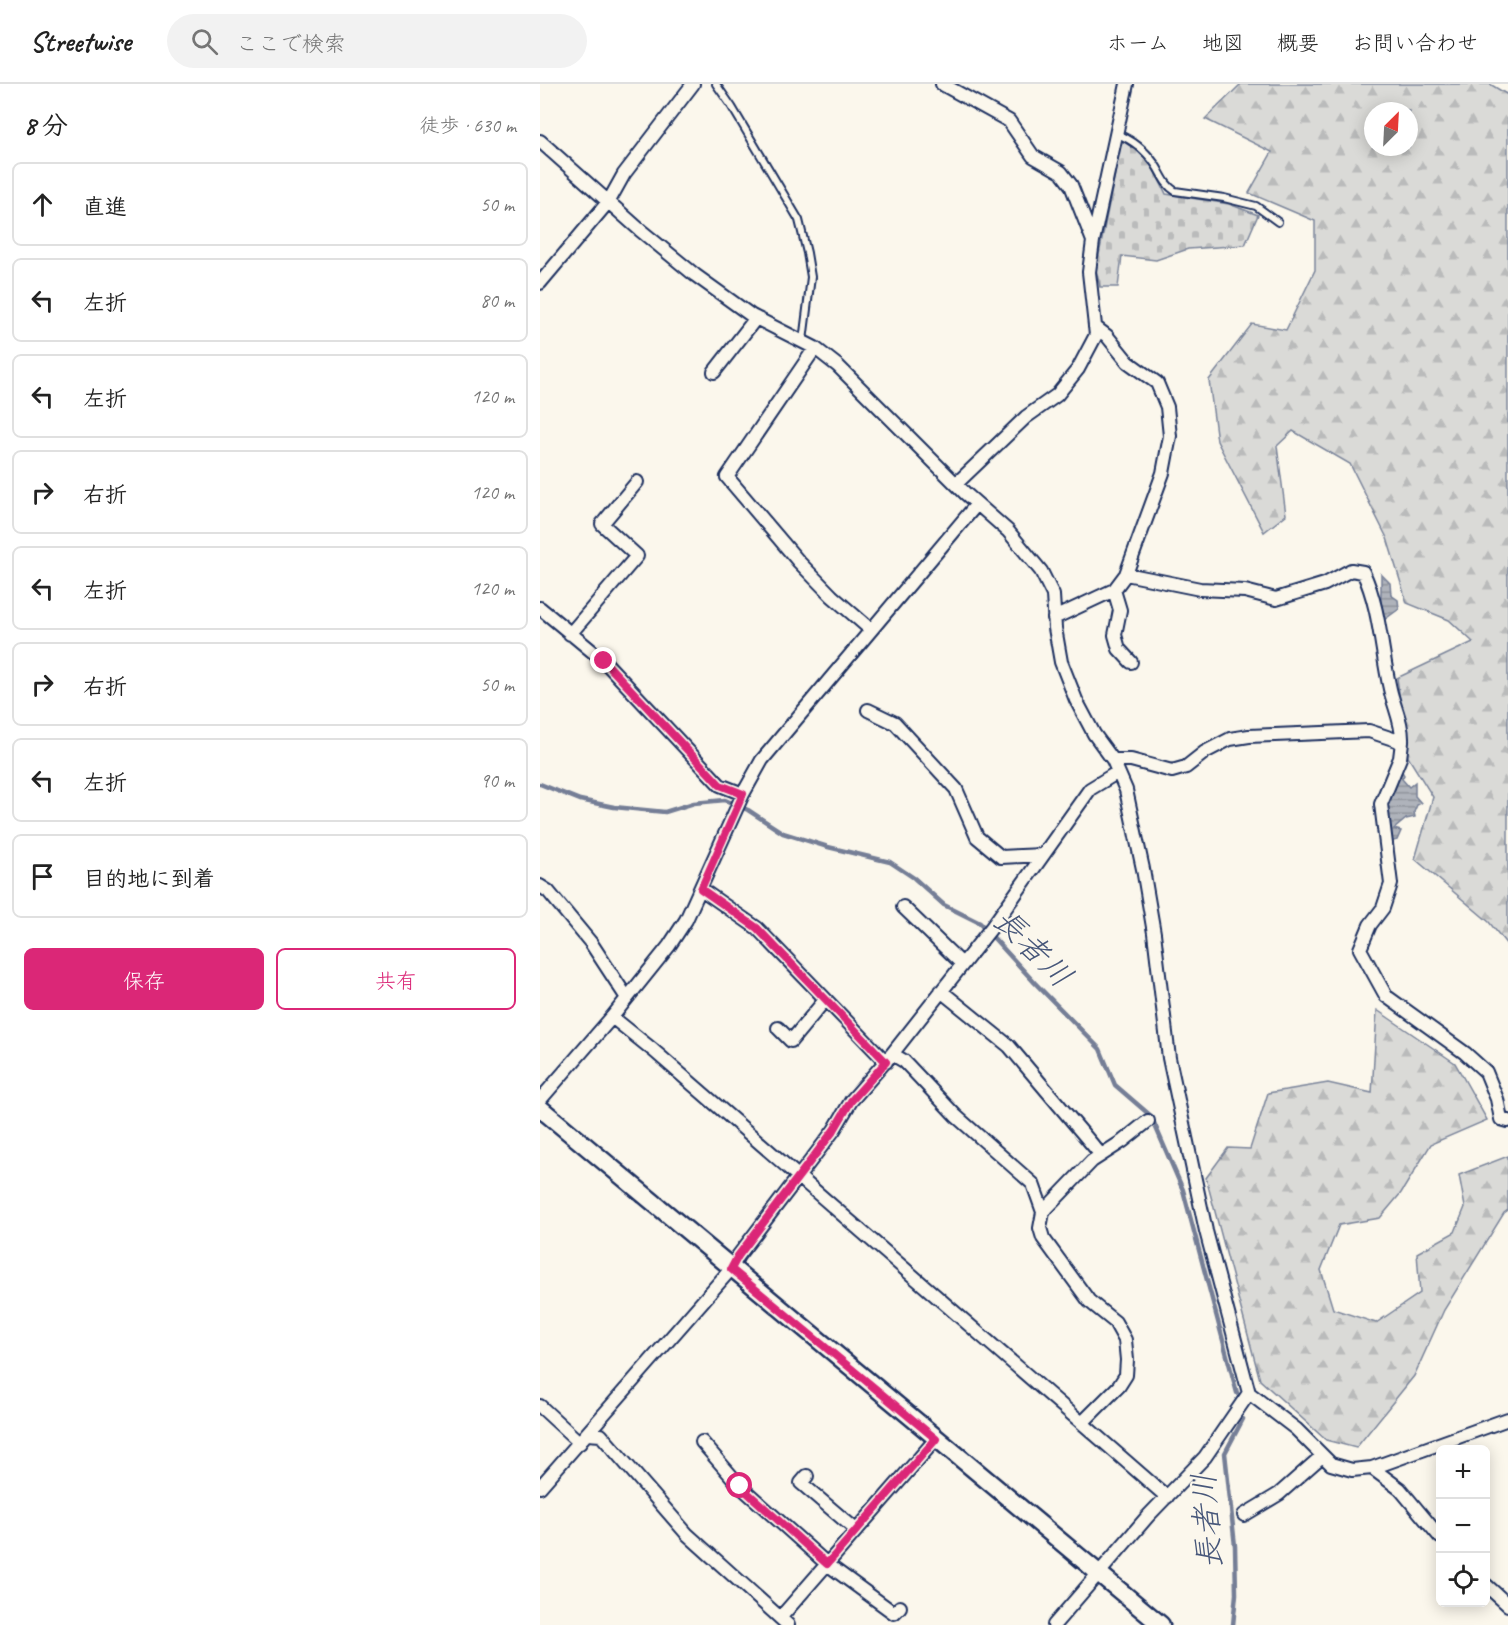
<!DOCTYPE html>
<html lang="ja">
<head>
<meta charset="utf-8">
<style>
	body { margin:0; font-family:Caveat,"Klee One",sans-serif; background:#f2f2f2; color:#222 }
	.controls { position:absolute; right:18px; bottom:18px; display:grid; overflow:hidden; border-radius:9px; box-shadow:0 3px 15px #0003 }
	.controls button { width:54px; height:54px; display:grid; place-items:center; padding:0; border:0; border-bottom:2px solid #e0e0e0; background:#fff; color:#222; font:30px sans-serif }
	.compass { position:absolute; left:824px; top:18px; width:54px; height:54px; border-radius:50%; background:#fff; box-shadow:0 3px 15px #0003; rotate:24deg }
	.stop { position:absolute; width:18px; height:18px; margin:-14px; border:4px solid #db2777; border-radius:50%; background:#fff }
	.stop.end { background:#db2777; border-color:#fff; box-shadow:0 2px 6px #0008 }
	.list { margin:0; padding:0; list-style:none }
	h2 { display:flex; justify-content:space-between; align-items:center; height:78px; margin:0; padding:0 24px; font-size:26px }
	h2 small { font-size:20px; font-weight:400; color:#767676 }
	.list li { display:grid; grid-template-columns:39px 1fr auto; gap:18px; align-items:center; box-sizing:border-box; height:84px; margin:0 12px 12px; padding:0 12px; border:2px solid #e0e0e0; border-radius:9px }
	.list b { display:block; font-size:22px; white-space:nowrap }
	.list em { font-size:20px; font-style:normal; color:#767676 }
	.actions { display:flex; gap:12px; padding:18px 24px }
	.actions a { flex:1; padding:14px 0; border:2px solid #db2777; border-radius:9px; text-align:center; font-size:21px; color:#db2777 }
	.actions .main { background:#db2777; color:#fff }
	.icon { flex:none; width:33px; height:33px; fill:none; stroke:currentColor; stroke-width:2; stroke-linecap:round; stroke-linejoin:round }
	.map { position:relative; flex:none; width:968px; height:1541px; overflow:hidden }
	header { display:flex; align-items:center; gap:36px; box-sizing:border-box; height:84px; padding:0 30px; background:#fff; border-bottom:2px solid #e0e0e0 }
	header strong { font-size:28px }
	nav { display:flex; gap:33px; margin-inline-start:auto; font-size:21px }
	.search { width:420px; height:54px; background:#f2f2f2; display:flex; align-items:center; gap:15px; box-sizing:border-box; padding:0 21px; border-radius:33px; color:#767676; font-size:22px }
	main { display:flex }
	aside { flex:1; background:#fff }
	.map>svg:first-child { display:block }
</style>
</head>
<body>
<header>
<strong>Streetwise</strong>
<div class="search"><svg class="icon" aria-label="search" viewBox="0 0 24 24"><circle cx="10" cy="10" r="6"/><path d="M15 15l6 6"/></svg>ここで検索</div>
<nav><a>ホーム</a><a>地図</a><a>概要</a><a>お問い合わせ</a></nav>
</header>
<main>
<aside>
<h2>8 分<small>徒歩 · 630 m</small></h2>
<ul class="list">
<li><svg class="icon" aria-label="ahead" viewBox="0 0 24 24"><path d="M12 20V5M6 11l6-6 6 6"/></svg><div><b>直進</b></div><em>50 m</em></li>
<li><svg class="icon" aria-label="left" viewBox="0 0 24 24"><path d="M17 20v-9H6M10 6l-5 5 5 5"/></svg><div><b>左折</b></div><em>80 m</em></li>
<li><svg class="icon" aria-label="left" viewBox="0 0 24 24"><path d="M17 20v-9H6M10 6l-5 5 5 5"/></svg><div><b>左折</b></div><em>120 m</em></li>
<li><svg class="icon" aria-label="right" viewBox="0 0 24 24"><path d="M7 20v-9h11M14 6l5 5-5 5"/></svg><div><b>右折</b></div><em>120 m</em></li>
<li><svg class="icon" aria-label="left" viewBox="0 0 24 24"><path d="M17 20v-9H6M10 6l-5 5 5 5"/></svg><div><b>左折</b></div><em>120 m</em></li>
<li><svg class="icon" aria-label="right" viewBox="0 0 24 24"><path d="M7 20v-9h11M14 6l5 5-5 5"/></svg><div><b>右折</b></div><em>50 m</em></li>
<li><svg class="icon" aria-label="left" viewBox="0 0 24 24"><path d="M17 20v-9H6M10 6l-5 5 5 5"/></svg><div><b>左折</b></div><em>90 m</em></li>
<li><svg class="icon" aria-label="arrive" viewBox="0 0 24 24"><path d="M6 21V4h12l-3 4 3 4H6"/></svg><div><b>目的地に到着</b></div></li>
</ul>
<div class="actions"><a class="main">保存</a><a>共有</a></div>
</aside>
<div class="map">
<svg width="968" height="1541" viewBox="0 0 968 1541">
	<defs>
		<pattern id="forest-firs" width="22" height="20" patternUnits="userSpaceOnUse" patternTransform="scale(1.5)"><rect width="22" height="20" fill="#dadad7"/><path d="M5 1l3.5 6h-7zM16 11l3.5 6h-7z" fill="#babbbb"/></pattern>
		<pattern id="cemetery-stones" width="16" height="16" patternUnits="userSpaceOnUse" patternTransform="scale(1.5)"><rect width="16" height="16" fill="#dadad7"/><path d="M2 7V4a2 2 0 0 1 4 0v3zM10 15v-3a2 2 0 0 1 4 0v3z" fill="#babbbb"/></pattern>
		<pattern id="water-rules" width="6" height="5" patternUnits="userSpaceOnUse" patternTransform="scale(1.5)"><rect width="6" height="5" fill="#afb3bb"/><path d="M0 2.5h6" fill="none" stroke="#8e929b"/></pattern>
	</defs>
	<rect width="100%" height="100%" fill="#fbf7ec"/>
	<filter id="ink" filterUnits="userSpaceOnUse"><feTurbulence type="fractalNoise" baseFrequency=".0167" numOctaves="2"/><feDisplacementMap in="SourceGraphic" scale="12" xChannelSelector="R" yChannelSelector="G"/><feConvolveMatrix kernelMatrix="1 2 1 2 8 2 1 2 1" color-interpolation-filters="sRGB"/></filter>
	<g filter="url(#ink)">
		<!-- forest -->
		<path fill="url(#forest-firs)" stroke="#7a849a" stroke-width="1.5" fill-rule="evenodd" d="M 701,0 L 950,0 L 968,11 L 968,862 L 949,838 L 875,775 L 893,713 L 868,673 L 857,594 L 933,558 L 909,536 L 867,519 L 847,454 L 810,380 L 753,347 L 737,362 L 746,431 L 724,448 L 677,357 L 669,296 L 712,240 L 746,246 L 775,186 L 775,137 L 709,109 L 732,68 L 665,35 ZM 833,27 L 869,27 L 869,63 L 833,63 Z
			M 837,926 L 915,979 L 947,1036 L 891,1060 L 861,1109 L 840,1134 L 799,1141 L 781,1186 L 793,1225 L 836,1239 L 880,1209 L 877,1169 L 915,1148 L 925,1123 L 919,1091 L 968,1072 L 968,1126 L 964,1129 L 904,1226 L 874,1292 L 816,1364 L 786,1356 L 720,1296 L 666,1094 L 688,1064 L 710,1065 L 728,1009 L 788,999 L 832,1009 Z"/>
		<!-- cemetery -->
		<path fill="url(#cemetery-stones)" stroke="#7a849a" stroke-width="1.5" d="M 582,54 C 606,67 615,87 626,110 L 689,120 L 718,131 L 705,161 L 648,165 L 616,176 L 582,172 L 578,203 L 560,203 L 556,186 Z"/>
		<!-- water -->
		<path fill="url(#water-rules)" stroke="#747e96" stroke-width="1.5" d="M 841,490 L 850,499 L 851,511 L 858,516 L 859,525 L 844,536 L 841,517 Z
			M 861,686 L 864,691 L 862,695 L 869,703 L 875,698 L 875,712 L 881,719 L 877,721 L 874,728 L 875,733 L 866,735 L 854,745 L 861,747 L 857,756 L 853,757 L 852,765 L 846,720 Z"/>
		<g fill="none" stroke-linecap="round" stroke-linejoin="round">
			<!-- stream -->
			<path stroke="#747e96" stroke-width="4.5" d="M 0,700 L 40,716 L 74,723 L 125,728 L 154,719 L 185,716 L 208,726 L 243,749 L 288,763 L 350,778 L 374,794 L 404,821 L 440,839 L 495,899 L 560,965 L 575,1001 L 611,1032 L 643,1106 L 697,1309
				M 693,1541 L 696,1510 L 695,1462 L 685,1369 L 703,1335"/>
			<!-- lane casing -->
			<g stroke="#1b2f5e" stroke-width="10">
				<path id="lane" d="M 176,0 L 192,23 L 259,136 L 267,169 L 271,193 L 263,257
					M 577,50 C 593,56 605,66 615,80 C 622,90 624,100 635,107 L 684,114 L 716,122 L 738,138"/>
			</g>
			<!-- street casing -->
			<g stroke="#1b2f5e" stroke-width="16">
				<path id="street" d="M 402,0 L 469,37 L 493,72 L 521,88 L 531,101 L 553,157 L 549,188 L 556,251 L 538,285 L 517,311 L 486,333 L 416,400
					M 0,57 L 100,146 L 155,191 L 212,232 L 275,264 L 298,282 L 426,410 L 468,447 L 501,487 L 513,511 L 515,544 L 521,578 L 536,616 L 554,650 L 573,676 L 586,706 L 603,785 L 614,849 L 629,974 L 666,1147 L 709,1309 L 756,1345 L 791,1380 L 812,1386 L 832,1384 L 860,1405 L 900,1453
					M 553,157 L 587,0
					M 0,199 L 69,117 L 84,90 L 153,0
					M 275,264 L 187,393 L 259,478 L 292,512 L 331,546
					M 174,288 L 216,234
					M 586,490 L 660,505 L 705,507 L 736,515 L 785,500 L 811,486 L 823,488 C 840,524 841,566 850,605 C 854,623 863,640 862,658
					M 574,506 L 580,526 L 575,551 L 579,565 L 591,578
					M 0,524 L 64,577 L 180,701 L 203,710
					M 514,534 L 574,506 L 586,490 L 623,389 L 630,352 L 627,323 L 617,299 L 588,278 L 567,252 L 555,243
					M 30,550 L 97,472 L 62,440 L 97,398
					M 328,626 L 355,639 L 416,705 L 437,753 L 461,773 L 503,771
					M 573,676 L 591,676 L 632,687 L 646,683 L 665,668 L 690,655 L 709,652 L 829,647 L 862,658 L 860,674 L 841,720 L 851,800 L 843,824 L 830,841 L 820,865 L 846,912 L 925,969 L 946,988 L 957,1015 L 961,1035 L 968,1037
					M 0,802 L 8,807 L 51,859 L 87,914
					M 161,805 L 217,844 L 346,978
					M 363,823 L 422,880
					M 401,907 L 469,962 L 561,1071
					M 72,933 L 113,966 L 542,1339
					M 238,944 L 251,957 L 285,916
					M 352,970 L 364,977 L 416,1032 L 493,1100 L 503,1128 L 500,1144 L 503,1154 L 549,1217 L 575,1238 L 585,1256 L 587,1276 L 586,1291 L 579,1302 L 542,1339 L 627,1413
					M 0,1016 L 72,933 L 129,862 L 146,836 L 203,710 L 222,676 L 437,420
					M 503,1128 L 552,1077 L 583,1057 L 608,1037
					M 0,1322 L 40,1359
					M 47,1350 L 61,1351 L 147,1450 L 248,1541
					M 162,1358 L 200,1402 L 287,1480 L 354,1529 L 360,1523
					M 832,1384 L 968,1335
					M 267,1392 L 261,1399 L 316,1446
					M 0,1403 L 191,1185 L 198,1172 L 294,1046 L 311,1017 L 352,970 L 452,843 L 550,705 L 578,688
					M 704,1431 L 739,1410 L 782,1372
					M 946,1501 L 968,1521
					M 240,1534 L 396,1355
					M 514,1541 L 608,1432 L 665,1373 L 709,1309"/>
			</g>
			<!-- secondary casing -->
			<g stroke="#1b2f5e" stroke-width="21">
				<path id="secondary" d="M 0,1024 L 621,1541"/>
			</g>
			<!-- lane -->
			<use href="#lane" stroke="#fbf7ec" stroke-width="6"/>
			<!-- street -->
			<use href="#street" stroke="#fbf7ec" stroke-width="12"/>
			<!-- secondary -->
			<use href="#secondary" stroke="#fbf7ec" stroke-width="16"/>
		</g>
	</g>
	<g fill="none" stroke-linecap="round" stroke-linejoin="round" filter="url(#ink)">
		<!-- route -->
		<path stroke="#db2777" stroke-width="8" d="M 64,577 L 180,701 L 203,710 L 161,805 L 217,844 L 346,978 L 311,1017 L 294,1046 L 198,1172 L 191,1185 L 396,1355 L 287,1480 L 200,1402"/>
	</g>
	<g text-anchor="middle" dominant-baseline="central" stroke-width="4.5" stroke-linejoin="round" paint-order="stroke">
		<!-- water labels -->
		<g font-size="32" font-style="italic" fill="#47577a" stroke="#fbf7ec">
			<text transform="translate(493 864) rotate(45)">長者川</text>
			<text transform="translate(667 1437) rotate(-94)">長者川</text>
		</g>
	</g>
</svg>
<div class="controls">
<button>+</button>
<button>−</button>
<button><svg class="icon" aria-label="locate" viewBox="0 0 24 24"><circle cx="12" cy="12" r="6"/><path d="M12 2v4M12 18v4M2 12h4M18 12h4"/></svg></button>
</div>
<svg class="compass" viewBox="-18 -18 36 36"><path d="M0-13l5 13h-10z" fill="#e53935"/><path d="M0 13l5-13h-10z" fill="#767676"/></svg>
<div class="stop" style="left:200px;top:1402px"></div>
<div class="stop end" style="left:64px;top:577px"></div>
</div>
</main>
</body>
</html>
